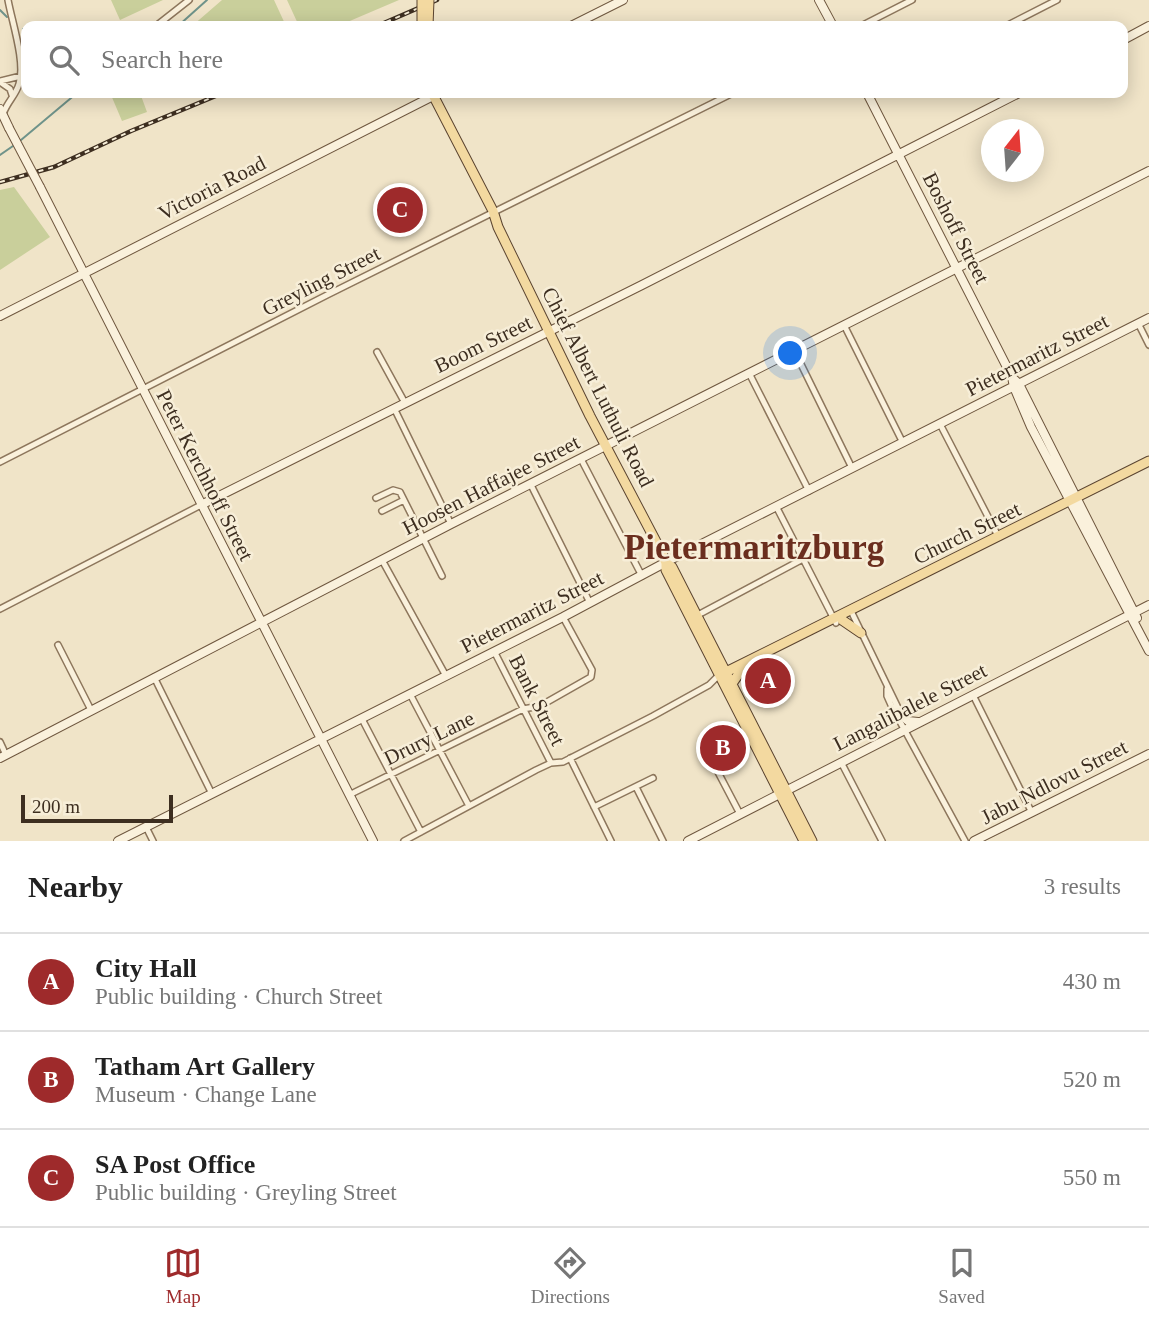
<!DOCTYPE html>
<html lang="en">
<head>
<meta charset="utf-8">
<style>
	body { margin:0; font-family:"Times New Roman",serif; background:#f2f2f2; color:#222 }
	.compass { position:absolute; left:981px; top:119px; width:63px; height:63px; border-radius:50%; background:#fff; box-shadow:0 4px 18px #0003; rotate:17deg }
	.scale { position:absolute; left:21px; bottom:18px; width:152px; box-sizing:border-box; padding-left:7px; border:4px solid #3d2e20; border-top:0; font-size:19px; line-height:24px; white-space:nowrap; color:#3d2e20; -webkit-text-stroke:5px #f7eed8; paint-order:stroke }
	.you { position:absolute; left:791px; top:354px; width:24px; height:24px; margin:-18px; border:5px solid #fff; border-radius:50%; background:#1a73e8; box-shadow:0 0 0 10px #1a73e833 }
	.badge { display:grid; place-items:center; width:46px; height:46px; border-radius:50%; background:#9e2a2b; color:#fff; font-size:23px; font-weight:700 }
	.pin { position:absolute; translate:-50% -50%; border:4px solid #fff; box-shadow:0 2px 7px #0006 }
	.list { margin:0; padding:0; list-style:none }
	h2 { display:flex; justify-content:space-between; align-items:center; height:91px; margin:0; padding:0 28px; font-size:30px }
	h2 small { font-size:23px; font-weight:400; color:#767676 }
	.list li { display:grid; grid-template-columns:46px 1fr auto; gap:21px; align-items:center; box-sizing:border-box; height:98px; padding:0 28px; border-top:2px solid #e0e0e0 }
	.list b { display:block; font-size:26px; white-space:nowrap }
	.list p { margin:0; font-size:23px; white-space:nowrap; color:#767676 }
	.list em { font-size:23px; font-style:normal; color:#767676 }
	.icon { flex:none; width:38px; height:38px; fill:none; stroke:currentColor; stroke-width:2; stroke-linecap:round; stroke-linejoin:round }
	.map { position:relative; flex:none; width:1149px; height:841px; overflow:hidden }
	.search { position:absolute; background:#fff; box-shadow:0 4px 18px #0003; left:21px; right:21px; top:21px; height:77px; display:flex; align-items:center; gap:18px; box-sizing:border-box; padding:0 24px; border-radius:14px; color:#767676; font-size:26px }
	.sheet { height:385px; background:#fff }
	nav { display:flex; justify-content:space-around; align-items:center; box-sizing:border-box; height:98px; border-top:2px solid #e0e0e0; background:#fff; font-size:19px; color:#767676 }
	nav a { display:grid; justify-items:center; gap:4px }
	nav .on { color:#9e2a2b }
	.map>svg:first-child { display:block }
</style>
</head>
<body>
<div class="map">
<svg width="1149" height="841" viewBox="0 0 1149 841">
	<rect width="100%" height="100%" fill="#f0e4c8"/>
	<!-- green -->
	<path fill="#c9cf9b" d="M 111,0 L 163,0 L 120,20 Z
		M 222,0 L 274,0 L 286,26 L 192,26 Z
		M 287,0 L 399,0 L 338,26 L 299,26 Z
		M 116,93 L 140,93 L 147,112 L 122,121 L 111,95 Z
		M 14,187 L 50,237 L 0,270 L 0,190 Z"/>
	<g fill="none" stroke-linecap="round" stroke-linejoin="round">
		<!-- stream -->
		<path stroke="#6f938a" stroke-width="2" d="M 0,10 L 7,17
			M 178,26 L 207,0
			M 23,29 L 26,37
			M 21,140 L 77,93
			M 0,155 L 13,146"/>
		<!-- street casing -->
		<g stroke="#8d765c" stroke-width="8">
			<path id="street" d="M 156,26 L 189,0
				M 861,26 L 912,0
				M 1006,26 L 1057,0
				M 0,81 L 21,76
				M 0,82 L 10,89 L 12,95
				M 3,114 C 7,102 16,95 19,84 C 26,63 12,22 8,0
				M 1138,323 L 1149,345
				M 844,325 L 903,443
				M 794,350 L 852,468
				M 377,352 L 405,403
				M 749,373 L 809,491
				M 394,408 L 451,524
				M 940,424 L 998,536
				M 581,459 L 642,576
				M 0,462 L 327,295 L 733,93
				M 531,485 L 590,603
				M 376,498 L 393,490 L 400,492 L 442,576
				M 777,508 L 836,623
				M 382,511 L 404,500
				M 382,560 L 446,676
				M 0,609 L 201,505
				M 851,611 L 902,716
				M 696,616 L 801,560
				M 58,645 L 91,710
				M 494,651 L 551,763
				M 154,677 L 212,794
				M 887,689 L 887,696 L 891,705 L 965,841
				M 410,694 L 469,806
				M 973,695 L 1032,813
				M 362,719 L 421,832
				M 0,742 L 6,755
				M 708,753 L 740,814
				M 570,758 L 611,841
				M 841,762 L 882,841
				M 636,787 L 663,841
				M 349,795 L 523,709 L 540,706 L 591,677 L 592,670 L 563,617
				M 594,807 L 653,778
				M 146,827 L 153,841
				M 404,841 L 536,770 L 551,763 L 563,762 L 653,716 L 709,685 L 718,676"/>
		</g>
		<!-- secondary casing -->
		<g stroke="#6f573f" stroke-width="10">
			<path id="secondary" d="M 819,0 L 833,26
				M 571,26 L 623,0
				M 1123,40 L 1149,26
				M 867,93 L 1012,377 L 1014,387 L 1031,427 L 1149,651
				M 0,109 L 9,128
				M 40,187 L 373,841
				M 0,316 L 439,93
				M 1015,380 L 1019,384 L 1137,618
				M 201,505 L 642,285 L 1019,93
				M 901,715 L 908,721 L 918,722
				M 0,758 L 451,524 L 1149,171
				M 118,841 L 563,617 L 672,559 L 1149,318
				M 688,841 L 1149,605
				M 974,841 L 1149,754"/>
		</g>
		<!-- primary casing -->
		<g stroke="#5b4430" stroke-width="11">
			<path id="primary" d="M 432,93 L 493,211 L 498,227 L 590,416 L 662,553 L 666,563 L 666,570 L 804,841
				M 666,563 L 672,567 L 812,841
				M 842,620 L 861,633
				M 724,673 L 1149,461
				M 731,685 L 740,672 L 768,658"/>
		</g>
		<!-- street -->
		<use href="#street" stroke="#faf1dc" stroke-width="5"/>
		<!-- secondary -->
		<use href="#secondary" stroke="#faf1dc" stroke-width="8"/>
		<!-- primary -->
		<use href="#primary" stroke="#f3d9a0" stroke-width="9"/>
		<!-- rail casing -->
		<g stroke="#3d2e20" stroke-width="4.5">
			<path id="rail" d="M 377,26 L 437,0
				M 0,182 L 54,167 L 131,131 L 223,93"/>
		</g>
		<!-- rail -->
		<use href="#rail" stroke="#f7eed8" stroke-width="2" stroke-dasharray="5" stroke-linecap="butt"/>
		<!-- secondary-bridge casing -->
		<g stroke="#6f573f" stroke-width="10" stroke-linecap="butt">
			<path id="secondary-bridge" d="M 9,128 L 40,187"/>
		</g>
		<!-- primary-bridge casing -->
		<g stroke="#5b4430" stroke-width="11" stroke-linecap="butt">
			<path id="primary-bridge" d="M 422,26 L 422,0
				M 428,26 L 429,0"/>
		</g>
		<!-- secondary-bridge -->
		<use href="#secondary-bridge" stroke="#faf1dc" stroke-width="8"/>
		<!-- primary-bridge -->
		<use href="#primary-bridge" stroke="#f3d9a0" stroke-width="9"/>
	</g>
	<g text-anchor="middle" dominant-baseline="central" stroke-width="5" stroke-linejoin="round" paint-order="stroke">
		<!-- street labels -->
		<g font-size="21" fill="#3d2e20" stroke="#f7eed8">
			<text transform="translate(212 188) rotate(-27)">Victoria Road</text>
			<text transform="translate(956 228) rotate(63)">Boshoff Street</text>
			<text transform="translate(321 281) rotate(-27)">Greyling Street</text>
			<text transform="translate(483 344) rotate(-26)">Boom Street</text>
			<text transform="translate(1037 355) rotate(-27)">Pietermaritz Street</text>
			<text transform="translate(598 387) rotate(63)">Chief Albert Luthuli Road</text>
			<text transform="translate(205 475) rotate(63)">Peter Kerchhoff Street</text>
			<text transform="translate(491 485) rotate(-27)">Hoosen Haffajee Street</text>
			<text transform="translate(967 533) rotate(-26)">Church Street</text>
			<text transform="translate(532 612) rotate(-27)">Pietermaritz Street</text>
			<text transform="translate(537 700) rotate(63)">Bank Street</text>
			<text transform="translate(910 707) rotate(-27)">Langalibalele Street</text>
			<text transform="translate(429 738) rotate(-26)">Drury Lane</text>
			<text transform="translate(1054 782) rotate(-27)">Jabu Ndlovu Street</text>
		</g>
		<!-- town labels -->
		<g font-size="35" font-weight="bold" fill="#6b2e1e" stroke="#f7eed8">
			<text x="754" y="547">Pietermaritzburg</text>
		</g>
	</g>
</svg>
<svg class="compass" viewBox="-18 -18 36 36"><path d="M0-13l5 13h-10z" fill="#e53935"/><path d="M0 13l5-13h-10z" fill="#767676"/></svg>
<div class="scale">200 m</div>
<div class="you"></div>
<div class="pin badge" style="left:768px;top:681px">A</div>
<div class="pin badge" style="left:723px;top:748px">B</div>
<div class="pin badge" style="left:400px;top:210px">C</div>
<div class="search"><svg class="icon" aria-label="search" viewBox="0 0 24 24"><circle cx="10" cy="10" r="6"/><path d="M15 15l6 6"/></svg>Search here</div>
</div>
<section class="sheet">
<h2>Nearby<small>3 results</small></h2>
<ul class="list">
<li><span class="badge">A</span><div><b>City Hall</b><p>Public building · Church Street</p></div><em>430 m</em></li>
<li><span class="badge">B</span><div><b>Tatham Art Gallery</b><p>Museum · Change Lane</p></div><em>520 m</em></li>
<li><span class="badge">C</span><div><b>SA Post Office</b><p>Public building · Greyling Street</p></div><em>550 m</em></li>
</ul>
</section>
<nav>
<a class="on"><svg class="icon" aria-label="map" viewBox="0 0 24 24"><path d="M3 6l6-2 6 2 6-2v14l-6 2-6-2-6 2zM9 4v14M15 6v14"/></svg>Map</a>
<a><svg class="icon" aria-label="directions" viewBox="0 0 24 24"><path d="M12 3l9 9-9 9-9-9zM9 14v-3h6M13 9l2 2-2 2"/></svg>Directions</a>
<a><svg class="icon" aria-label="saved" viewBox="0 0 24 24"><path d="M7 4h10v16l-5-4-5 4z"/></svg>Saved</a>
</nav>
</body>
</html>
